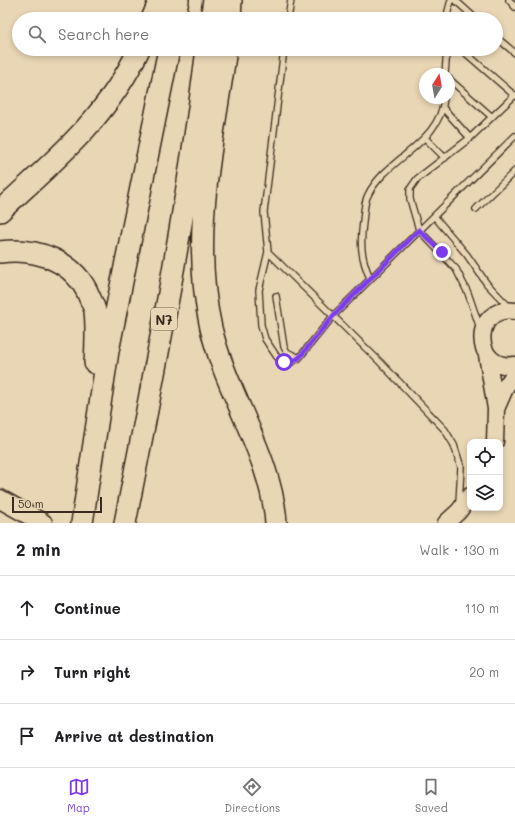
<!DOCTYPE html>
<html lang="en">
<head>
<meta charset="utf-8">
<style>
	body { margin:0; font-family:Mali,sans-serif; background:#f2f2f2; color:#202124 }
	.controls { position:absolute; right:12px; bottom:12px; display:grid; overflow:hidden; border-radius:8px; box-shadow:0 2px 6px #0003 }
	.controls button { width:36px; height:36px; display:grid; place-items:center; padding:0; border:0; border-bottom:1px solid #e0e0e0; background:#fff; color:#202124; font:20px sans-serif }
	.compass { position:absolute; left:419px; top:68px; width:36px; height:36px; border-radius:50%; background:#fff; box-shadow:0 2px 6px #0003; rotate:11deg }
	.scale { position:absolute; left:12px; bottom:10px; width:90px; box-sizing:border-box; padding-left:4px; border:2px solid #3b2a1e; border-top:0; font-size:11px; line-height:14px; white-space:nowrap; color:#3b2a1e; -webkit-text-stroke:3px #e8d6b4; paint-order:stroke }
	.stop { position:absolute; width:12px; height:12px; margin:-9px; border:3px solid #7c3aed; border-radius:50%; background:#fff }
	.stop.end { background:#7c3aed; border-color:#fff; box-shadow:0 1px 4px #0008 }
	.list { margin:0; padding:0; list-style:none }
	h2 { display:flex; justify-content:space-between; align-items:center; height:52px; margin:0; padding:0 16px; font-size:17px }
	h2 small { font-size:13px; font-weight:400; color:#757577 }
	.list li { display:grid; grid-template-columns:26px 1fr auto; gap:12px; align-items:center; box-sizing:border-box; height:64px; padding:0 16px; border-top:1px solid #e0e0e0 }
	.list b { display:block; font-size:15px; white-space:nowrap }
	.list em { font-size:13px; font-style:normal; color:#757577 }
	.icon { flex:none; width:22px; height:22px; fill:none; stroke:currentColor; stroke-width:2; stroke-linecap:round; stroke-linejoin:round }
	.map { position:relative; flex:none; width:515px; height:523px; overflow:hidden }
	.search { position:absolute; background:#fff; box-shadow:0 2px 6px #0003; left:12px; right:12px; top:12px; height:44px; display:flex; align-items:center; gap:10px; box-sizing:border-box; padding:0 14px; border-radius:22px; color:#757577; font-size:15px }
	.sheet { height:244px; background:#fff }
	nav { display:flex; justify-content:space-around; align-items:center; box-sizing:border-box; height:56px; border-top:1px solid #e0e0e0; background:#fff; font-size:11px; color:#757577 }
	nav a { display:grid; justify-items:center; gap:2px }
	nav .on { color:#7c3aed }
	.map>svg:first-child { display:block }
</style>
</head>
<body>
<div class="map">
<svg width="515" height="523" viewBox="0 0 515 523">
	<rect width="100%" height="100%" fill="#e8d6b4"/>
	<filter id="ink" filterUnits="userSpaceOnUse"><feTurbulence type="fractalNoise" baseFrequency=".025" numOctaves="2"/><feDisplacementMap in="SourceGraphic" scale="8" xChannelSelector="R" yChannelSelector="G"/><feConvolveMatrix kernelMatrix="1 2 1 2 8 2 1 2 1" color-interpolation-filters="sRGB"/></filter>
	<g filter="url(#ink)">
		<g fill="none" stroke-linecap="round" stroke-linejoin="round">
			<!-- lane casing -->
			<g stroke="#3b2a1e" stroke-width="8">
				<path id="lane" d="M 455,0 L 476,19
					M 509,0 L 515,7
					M 288,19 L 291,0
					M 446,19 L 451,0
					M 496,37 L 515,53
					M 284,49 L 264,212 L 268,252 L 380,362 L 445,430 L 454,445 L 461,467 L 459,503
					M 461,49 L 515,96
					M 445,74 L 447,49
					M 449,79 L 492,117
					M 443,108 L 470,138
					M 425,138 L 445,158
					M 476,209 L 515,171
					M 434,216 L 467,255 L 487,284 L 510,308
					M 268,252 L 259,290 L 261,325 L 265,339 L 277,357 L 284,362 L 290,363 L 299,358 L 334,315 L 515,136
					M 370,278 C 361,258 360,244 363,222 C 364,214 364,202 368,195 C 386,158 441,143 444,98
					M 276,296 L 284,347 L 287,352 L 299,358
					M 480,328 L 468,293 L 456,269 L 419,230 L 410,199 L 410,189 L 417,179 L 470,138 L 515,95"/>
			</g>
			<!-- secondary casing -->
			<g stroke="#3b2a1e" stroke-width="19">
				<path id="secondary" d="M 515,311 C 471,304 472,372 515,365
					M 487,355 L 496,409 L 495,442
					M 496,409 L 506,386 L 515,373
					M 446,523 L 459,511 L 470,496"/>
			</g>
			<!-- primary casing -->
			<g stroke="#3b2a1e" stroke-width="21">
				<path id="primary" d="M 0,499 L 43,523"/>
			</g>
			<!-- highway casing -->
			<g stroke="#3b2a1e" stroke-width="24">
				<path id="highway" d="M 152,19 L 160,0
					M 174,19 L 178,0
					M 211,19 L 214,0
					M 230,19 L 231,0
					M 226,49 C 213,141 190,236 211,328 C 226,393 272,457 276,523
					M 0,211 C 53,162 109,116 139,49
					M 0,252 C 36,247 75,261 89,296 C 91,301 94,306 95,311 C 97,328 96,346 95,363
					M 82,523 L 108,351 L 169,49
					M 125,523 C 156,366 187,208 207,49"/>
			</g>
			<!-- lane -->
			<use href="#lane" stroke="#e8d6b4" stroke-width="5.5"/>
			<!-- secondary -->
			<use href="#secondary" stroke="#e8d6b4" stroke-width="16"/>
			<!-- primary -->
			<use href="#primary" stroke="#e8d6b4" stroke-width="18"/>
			<!-- highway -->
			<use href="#highway" stroke="#e8d6b4" stroke-width="21"/>
		</g>
	</g>
	<g fill="none" stroke-linecap="round" stroke-linejoin="round" filter="url(#ink)">
		<!-- route -->
		<path stroke="#7c3aed" stroke-width="5" d="M 284,362 L 290,363 L 299,358 L 334,315 L 419,230 L 442,252"/>
	</g>
	<g text-anchor="middle" dominant-baseline="central" stroke-width="4" stroke-linejoin="round" paint-order="stroke">
		<!-- shield labels -->
		<rect fill="#e8d6b4" stroke="#6f5e4b" stroke-width="1" x="151" y="308" width="26" height="22" rx="3"/>
		<g font-size="13" font-weight="bold" fill="#3b2a1e">
			<text x="164" y="319">N7</text>
		</g>
	</g>
</svg>
<div class="controls">
<button><svg class="icon" aria-label="locate" viewBox="0 0 24 24"><circle cx="12" cy="12" r="6"/><path d="M12 2v4M12 18v4M2 12h4M18 12h4"/></svg></button>
<button><svg class="icon" aria-label="layers" viewBox="0 0 24 24"><path d="M12 4l9 5-9 5-9-5zM3 14l9 5 9-5"/></svg></button>
</div>
<svg class="compass" viewBox="-18 -18 36 36"><path d="M0-13l5 13h-10z" fill="#e53935"/><path d="M0 13l5-13h-10z" fill="#757577"/></svg>
<div class="scale">50 m</div>
<div class="stop" style="left:284px;top:362px"></div>
<div class="stop end" style="left:442px;top:252px"></div>
<div class="search"><svg class="icon" aria-label="search" viewBox="0 0 24 24"><circle cx="10" cy="10" r="6"/><path d="M15 15l6 6"/></svg>Search here</div>
</div>
<section class="sheet">
<h2>2 min<small>Walk · 130 m</small></h2>
<ul class="list">
<li><svg class="icon" aria-label="ahead" viewBox="0 0 24 24"><path d="M12 20V5M6 11l6-6 6 6"/></svg><div><b>Continue</b></div><em>110 m</em></li>
<li><svg class="icon" aria-label="right" viewBox="0 0 24 24"><path d="M7 20v-9h11M14 6l5 5-5 5"/></svg><div><b>Turn right</b></div><em>20 m</em></li>
<li><svg class="icon" aria-label="arrive" viewBox="0 0 24 24"><path d="M6 21V4h12l-3 4 3 4H6"/></svg><div><b>Arrive at destination</b></div></li>
</ul>
</section>
<nav>
<a class="on"><svg class="icon" aria-label="map" viewBox="0 0 24 24"><path d="M3 6l6-2 6 2 6-2v14l-6 2-6-2-6 2zM9 4v14M15 6v14"/></svg>Map</a>
<a><svg class="icon" aria-label="directions" viewBox="0 0 24 24"><path d="M12 3l9 9-9 9-9-9zM9 14v-3h6M13 9l2 2-2 2"/></svg>Directions</a>
<a><svg class="icon" aria-label="saved" viewBox="0 0 24 24"><path d="M7 4h10v16l-5-4-5 4z"/></svg>Saved</a>
</nav>
</body>
</html>
